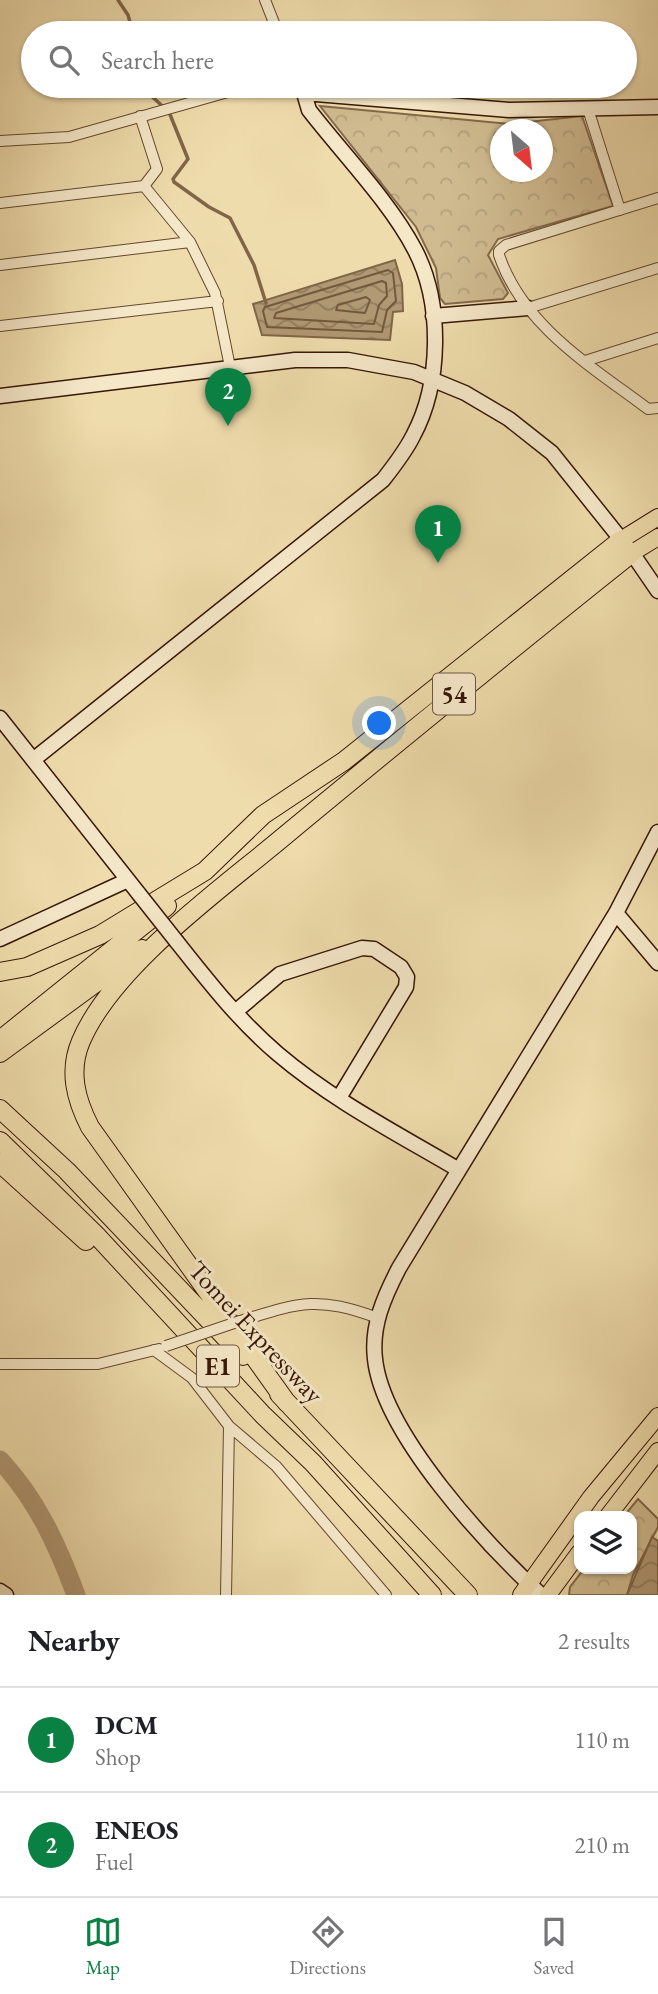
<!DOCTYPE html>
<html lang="en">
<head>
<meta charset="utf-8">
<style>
	body { margin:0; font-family:"EB Garamond",serif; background:#f6f6f6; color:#202124 }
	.controls { position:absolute; right:21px; bottom:21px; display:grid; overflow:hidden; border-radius:14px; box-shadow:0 2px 5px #0004 }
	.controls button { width:63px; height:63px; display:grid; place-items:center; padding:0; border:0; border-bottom:2px solid #e0e0e0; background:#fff; color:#202124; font:35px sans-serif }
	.compass { position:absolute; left:490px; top:119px; width:63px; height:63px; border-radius:50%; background:#fff; box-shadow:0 2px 5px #0004; rotate:152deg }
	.you { position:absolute; left:380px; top:724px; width:24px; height:24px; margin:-18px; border:5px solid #fff; border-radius:50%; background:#1a73e8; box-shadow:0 0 0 10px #1a73e833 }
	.badge { display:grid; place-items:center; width:46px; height:46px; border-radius:50%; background:#0b8043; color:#fff; font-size:23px; font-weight:700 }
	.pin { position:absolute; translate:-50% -58px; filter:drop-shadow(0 2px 4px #0008) }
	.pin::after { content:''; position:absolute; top:37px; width:24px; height:21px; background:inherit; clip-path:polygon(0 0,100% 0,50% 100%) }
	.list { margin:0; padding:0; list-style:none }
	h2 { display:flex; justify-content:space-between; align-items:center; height:91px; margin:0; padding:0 28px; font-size:30px }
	h2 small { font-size:23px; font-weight:400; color:#757577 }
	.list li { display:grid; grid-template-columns:46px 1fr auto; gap:21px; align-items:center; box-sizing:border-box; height:105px; padding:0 28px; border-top:2px solid #e0e0e0 }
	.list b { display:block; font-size:26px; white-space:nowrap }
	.list p { margin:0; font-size:23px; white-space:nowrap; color:#757577 }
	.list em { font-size:23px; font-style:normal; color:#757577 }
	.icon { flex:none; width:38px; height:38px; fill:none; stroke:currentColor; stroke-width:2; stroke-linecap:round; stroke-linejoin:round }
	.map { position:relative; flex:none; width:658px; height:1595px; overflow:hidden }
	.search { position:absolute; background:#fff; box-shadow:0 2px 5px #0004; left:21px; right:21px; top:21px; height:77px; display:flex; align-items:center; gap:18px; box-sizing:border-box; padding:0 24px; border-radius:38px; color:#757577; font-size:26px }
	.sheet { height:301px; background:#fff }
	nav { display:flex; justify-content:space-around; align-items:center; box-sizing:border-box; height:98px; border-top:2px solid #e0e0e0; background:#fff; font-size:19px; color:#757577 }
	nav a { display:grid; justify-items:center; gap:4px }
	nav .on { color:#0b8043 }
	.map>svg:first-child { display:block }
</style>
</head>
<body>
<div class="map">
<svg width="658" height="1595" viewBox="0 0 658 1595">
	<defs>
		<pattern id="forest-crowns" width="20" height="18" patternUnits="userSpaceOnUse" patternTransform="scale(1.75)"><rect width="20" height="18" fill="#d0bb90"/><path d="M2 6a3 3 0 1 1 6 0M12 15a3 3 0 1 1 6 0" fill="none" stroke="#b3a07b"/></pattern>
		<pattern id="water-waves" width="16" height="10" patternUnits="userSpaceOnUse" patternTransform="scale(1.75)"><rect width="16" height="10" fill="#b09974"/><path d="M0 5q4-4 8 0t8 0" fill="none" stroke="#907c5d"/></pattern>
	</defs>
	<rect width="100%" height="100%" fill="#efdcac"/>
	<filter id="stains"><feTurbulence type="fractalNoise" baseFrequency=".00286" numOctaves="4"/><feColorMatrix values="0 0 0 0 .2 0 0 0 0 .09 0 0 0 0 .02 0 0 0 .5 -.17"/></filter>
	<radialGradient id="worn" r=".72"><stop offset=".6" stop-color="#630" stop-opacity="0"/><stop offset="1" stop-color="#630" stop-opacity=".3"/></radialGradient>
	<!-- forest -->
	<path fill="url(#forest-crowns)" stroke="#84694b" stroke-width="2" fill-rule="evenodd" d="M 320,106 L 510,124 L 582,116 L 613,206 L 498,239 L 488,255 L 508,293 L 503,299 L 445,304 L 440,298 L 436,268 L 416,227 ZM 500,130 L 542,130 L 542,172 L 500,172 Z
		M 638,1499 L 658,1519 L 658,1527 L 633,1575 L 627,1595 L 569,1595 L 570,1587 L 584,1569 L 632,1569 L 632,1516 L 624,1516 Z"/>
	<!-- water -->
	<path fill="url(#water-waves)" stroke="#806548" stroke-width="2" d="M 395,260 L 402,284 L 403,311 L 393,312 L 390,340 L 262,335 L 253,304 Z
		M 652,1537 L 658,1541 L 658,1595 L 627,1595 Z"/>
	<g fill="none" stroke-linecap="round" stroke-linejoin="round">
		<!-- shore -->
		<path stroke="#74583d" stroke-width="2" d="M 388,270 L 393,273 L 396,301 L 387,310 L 382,332 L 267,327 L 263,311 L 265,307 Z
			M 382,281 L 386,283 L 387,296 L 379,305 L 374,324 L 274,318 L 276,313 Z
			M 366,297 L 370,300 L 365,313 L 336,310 L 338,305 Z"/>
		<!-- stream -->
		<path stroke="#806548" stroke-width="3.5" d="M 118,0 L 128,15 L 133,33
			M 146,86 L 148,93 L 169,112 L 188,159 L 173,179 L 174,182 L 209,207 L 230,218 L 254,265 L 266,303"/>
		<!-- river -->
		<path stroke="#b09974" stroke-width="19" d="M 0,1460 C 37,1500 57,1544 76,1595"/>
		<!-- street casing -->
		<g stroke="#654830" stroke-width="12">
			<path id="street" d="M 265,0 L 278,33
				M 588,109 L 620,210
				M 140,116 L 157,169 L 144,186
				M 0,141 L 69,137 L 249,86
				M 658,198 L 506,245 L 499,251 L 499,255 C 523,326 591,366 648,409 L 658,408
				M 0,203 L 144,186 L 190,242 L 215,293 L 230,367
				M 0,265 L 190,242
				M 528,308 L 658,268
				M 0,326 L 218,301
				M 585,361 L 658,338
				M 240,1321 C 301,1302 317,1296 378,1318
				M 154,1350 L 192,1378 L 229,1426 L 276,1466 L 386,1595
				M 0,1364 L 98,1364 L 159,1349
				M 226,1595 L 229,1426"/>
		</g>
		<!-- secondary casing -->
		<g stroke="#371706" stroke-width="17">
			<path id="secondary" d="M 433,316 L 528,308
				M 0,396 L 295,360 L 348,360 L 414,372 L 465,393 L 509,419 L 552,453 L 632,553 L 658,591
				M 0,718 L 139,894
				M 33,760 L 383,480 C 394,466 405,452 413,436 C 441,384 443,304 415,250 C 390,202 343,154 309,110 L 304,93 L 509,110 L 658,107
				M 616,913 L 658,963
				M 0,939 L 128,880
				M 177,942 C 208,981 239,1021 278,1054 C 332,1100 398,1134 459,1170
				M 235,1012 L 280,974 L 362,948 L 374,949 L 401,967 L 407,977 L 406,987 L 339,1098
				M 0,1591 L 6,1595
				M 541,1595 C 487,1545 383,1434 375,1359 C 371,1326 384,1297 399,1268 L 616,913 L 658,832"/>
		</g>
		<!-- primary casing -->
		<g stroke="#371706" stroke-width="18">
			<path id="primary" d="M 621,540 L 658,517
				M 632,553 L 658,537
				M 608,1516 L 658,1451
				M 521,1595 L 591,1497 L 658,1416
				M 548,1595 L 579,1553"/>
		</g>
		<!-- highway casing -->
		<g stroke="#371706" stroke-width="20">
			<path id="highway" d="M 0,972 L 27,967 L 100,935 L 205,871 L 263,815 L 344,761 L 621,540
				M 0,1040 L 167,906
				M 0,1053 L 142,949
				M 0,1109 L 67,1171 L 243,1356
				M 0,1141 L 98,1237 L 263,1415 L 313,1463 L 432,1595
				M 0,1163 L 86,1241
				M 279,1394 L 468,1595
				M 287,1403 L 90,1127 C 76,1100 68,1071 81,1041 C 113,966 220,890 282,838 C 398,742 514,647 632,553"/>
		</g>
		<!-- street -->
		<use href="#street" stroke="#f5e8c9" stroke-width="10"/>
		<!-- secondary -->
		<use href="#secondary" stroke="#f5e8c9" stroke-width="14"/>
		<!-- primary -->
		<use href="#primary" stroke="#efdcac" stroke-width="16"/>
		<!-- highway -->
		<use href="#highway" stroke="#efdcac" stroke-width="18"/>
		<!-- street-bridge casing -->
		<g stroke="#654830" stroke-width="12" stroke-linecap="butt">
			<path id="street-bridge" d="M 166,1346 L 240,1321"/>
		</g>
		<!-- secondary-bridge casing -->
		<g stroke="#371706" stroke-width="17" stroke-linecap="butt">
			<path id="secondary-bridge" d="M 139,894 L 177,942"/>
		</g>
		<!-- street-bridge -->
		<use href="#street-bridge" stroke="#f5e8c9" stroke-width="10"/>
		<!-- secondary-bridge -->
		<use href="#secondary-bridge" stroke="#f5e8c9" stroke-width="14"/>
	</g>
	<g text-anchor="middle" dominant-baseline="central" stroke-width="6" stroke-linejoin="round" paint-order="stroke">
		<!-- shield labels -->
		<g fill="#f5e8c9" stroke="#705640" stroke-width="2">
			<rect x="433" y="673.5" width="42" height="41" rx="5"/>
			<rect x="197" y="1345.5" width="42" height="41" rx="5"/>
		</g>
		<g font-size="24" font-weight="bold" fill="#371706">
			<text x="454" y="694">54</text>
			<text x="218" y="1366">E1</text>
		</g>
		<!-- street labels -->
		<g font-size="26" fill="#371706" stroke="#f5e8c9">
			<text transform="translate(256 1332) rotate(47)">Tomei Expressway</text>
		</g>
	</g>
	<rect width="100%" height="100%" filter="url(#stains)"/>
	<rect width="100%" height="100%" fill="url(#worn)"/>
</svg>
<div class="controls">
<button><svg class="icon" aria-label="layers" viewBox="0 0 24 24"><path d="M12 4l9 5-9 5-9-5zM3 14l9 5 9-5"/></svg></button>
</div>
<svg class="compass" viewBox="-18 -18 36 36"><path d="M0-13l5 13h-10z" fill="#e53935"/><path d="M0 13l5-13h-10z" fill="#757577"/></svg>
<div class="you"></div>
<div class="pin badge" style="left:438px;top:563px">1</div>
<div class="pin badge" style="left:228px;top:426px">2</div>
<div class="search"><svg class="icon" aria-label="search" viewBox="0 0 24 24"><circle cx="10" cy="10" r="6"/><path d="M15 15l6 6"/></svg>Search here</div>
</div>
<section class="sheet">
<h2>Nearby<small>2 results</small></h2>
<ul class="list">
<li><span class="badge">1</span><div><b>DCM</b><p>Shop</p></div><em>110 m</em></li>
<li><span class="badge">2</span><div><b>ENEOS</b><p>Fuel</p></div><em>210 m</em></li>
</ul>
</section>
<nav>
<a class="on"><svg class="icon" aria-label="map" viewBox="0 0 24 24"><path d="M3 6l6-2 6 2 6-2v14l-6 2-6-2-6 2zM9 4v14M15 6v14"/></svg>Map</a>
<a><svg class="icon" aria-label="directions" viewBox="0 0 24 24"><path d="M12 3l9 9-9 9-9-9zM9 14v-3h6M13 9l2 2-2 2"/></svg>Directions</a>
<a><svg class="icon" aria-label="saved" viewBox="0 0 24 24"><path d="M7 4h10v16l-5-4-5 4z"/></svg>Saved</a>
</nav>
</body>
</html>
